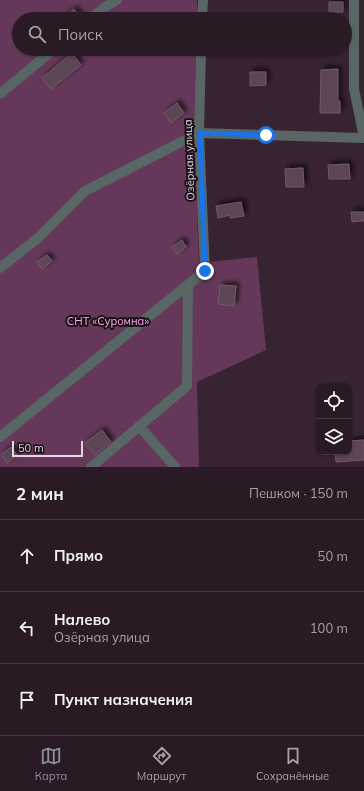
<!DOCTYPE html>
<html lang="ru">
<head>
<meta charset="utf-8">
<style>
	body { margin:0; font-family:Mulish,sans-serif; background:#352732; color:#f1f3f6 }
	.controls { position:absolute; right:12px; bottom:12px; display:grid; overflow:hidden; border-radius:8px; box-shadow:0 1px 3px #0004 }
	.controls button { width:36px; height:36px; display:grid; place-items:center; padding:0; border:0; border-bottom:1px solid #453843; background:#291a26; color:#f1f3f6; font:20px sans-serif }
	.scale { position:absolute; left:12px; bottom:10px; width:71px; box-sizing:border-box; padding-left:4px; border:2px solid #e4d6df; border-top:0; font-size:11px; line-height:14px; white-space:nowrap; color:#e4d6df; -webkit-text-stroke:3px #191017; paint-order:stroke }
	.stop { position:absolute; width:12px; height:12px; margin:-9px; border:3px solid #1a73e8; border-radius:50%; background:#fff }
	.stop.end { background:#1a73e8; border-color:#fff; box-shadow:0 1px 4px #0008 }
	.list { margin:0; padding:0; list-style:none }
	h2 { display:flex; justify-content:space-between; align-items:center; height:52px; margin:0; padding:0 16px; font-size:17px }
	h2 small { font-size:13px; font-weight:400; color:#a5a1a7 }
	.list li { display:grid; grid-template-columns:26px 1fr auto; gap:12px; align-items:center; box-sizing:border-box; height:72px; padding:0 16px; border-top:1px solid #453843 }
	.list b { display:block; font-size:15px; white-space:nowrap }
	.list p { margin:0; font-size:13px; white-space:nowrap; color:#a5a1a7 }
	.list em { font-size:13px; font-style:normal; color:#a5a1a7 }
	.icon { flex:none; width:22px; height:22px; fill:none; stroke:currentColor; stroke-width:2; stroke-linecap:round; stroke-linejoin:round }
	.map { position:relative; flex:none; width:364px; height:467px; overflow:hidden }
	.search { position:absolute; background:#291a26; box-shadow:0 1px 3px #0004; left:12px; right:12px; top:12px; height:44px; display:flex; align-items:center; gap:10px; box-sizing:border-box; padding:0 14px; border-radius:22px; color:#a5a1a7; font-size:15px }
	.sheet { height:268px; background:#291a26 }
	nav { display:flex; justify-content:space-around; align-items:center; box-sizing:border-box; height:56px; border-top:1px solid #453843; background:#291a26; font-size:11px; color:#a5a1a7 }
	nav a { display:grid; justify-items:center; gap:2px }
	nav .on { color:#8c9099 }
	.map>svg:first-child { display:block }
</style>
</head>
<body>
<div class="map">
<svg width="364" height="467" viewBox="0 0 364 467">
	<defs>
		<filter id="shadow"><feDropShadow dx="3.5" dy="-3.5" stdDeviation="2" flood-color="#0009"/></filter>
	</defs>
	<rect width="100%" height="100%" fill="#372332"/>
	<!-- green -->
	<path fill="#65385a" d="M 0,0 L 197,0 L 197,19 L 19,19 L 19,49 L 196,49 L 194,138 L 199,263 L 257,257 L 266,350 L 197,382 L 199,467 L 0,467 Z"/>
	<!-- building -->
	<path fill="#5b4555" stroke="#71596a" filter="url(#shadow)" d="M 329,2 L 343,2 L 343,12 L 329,12 Z
		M 74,9 L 82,19 L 61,19 Z
		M 72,53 L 81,65 L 51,89 L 42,78 Z
		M 338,69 L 338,101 L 340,101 L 340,113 L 320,113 L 321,70 Z
		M 250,72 L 266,72 L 266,85 L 250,86 Z
		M 177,103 L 184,113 L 171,123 L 164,113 Z
		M 349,164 L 350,179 L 329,179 L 328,165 Z
		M 303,168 L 304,187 L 286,187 L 285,169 Z
		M 241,202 L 244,216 L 230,218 L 230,215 L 218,218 L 216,206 Z
		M 351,212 L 364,212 L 364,221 L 352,222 Z
		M 182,240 L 186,247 L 177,254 L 172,247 Z
		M 47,255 L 52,261 L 42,269 L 37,262 Z
		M 220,285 L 236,286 L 234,306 L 218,304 Z
		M 102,430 L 111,442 L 95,455 L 85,443 Z
		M 364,440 L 364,460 L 336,462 L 335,452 L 349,452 L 349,441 Z
		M 11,447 L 17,455 L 7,463 L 1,455 Z"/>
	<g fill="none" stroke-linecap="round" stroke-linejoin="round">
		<!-- minor -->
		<path stroke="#586666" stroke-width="10" d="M 354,0 L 354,89 L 364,137
			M 91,19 L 105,7 L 117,0
			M 202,19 L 203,0
			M 0,94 L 54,49
			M 0,268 L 38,238 L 85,191 L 199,133 L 364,138
			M 139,426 L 175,467
			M 0,437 L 205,271 L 199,133 L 201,49
			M 91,467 L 187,386 L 188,285"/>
	</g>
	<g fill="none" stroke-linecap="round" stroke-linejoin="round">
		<!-- route -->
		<path stroke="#1a73e8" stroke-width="5" d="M 205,271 L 200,133 L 266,135"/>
	</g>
	<g text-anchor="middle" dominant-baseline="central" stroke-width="4" stroke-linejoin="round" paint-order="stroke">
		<!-- street labels -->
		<g font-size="11" fill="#e4d6df" stroke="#191017">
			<text transform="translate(189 160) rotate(-92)">Озёрная улица</text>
		</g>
		<!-- park labels -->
		<g font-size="11" fill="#ffabe9" stroke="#191017">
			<text x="108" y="321">СНТ «Суромна»</text>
		</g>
	</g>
</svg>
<div class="controls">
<button><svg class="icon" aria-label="locate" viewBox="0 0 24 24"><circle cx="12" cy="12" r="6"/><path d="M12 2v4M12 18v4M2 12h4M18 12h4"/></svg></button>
<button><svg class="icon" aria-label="layers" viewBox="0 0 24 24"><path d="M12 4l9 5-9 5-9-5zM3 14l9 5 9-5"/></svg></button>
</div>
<div class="scale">50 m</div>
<div class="stop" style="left:266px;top:135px"></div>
<div class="stop end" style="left:205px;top:271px"></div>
<div class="search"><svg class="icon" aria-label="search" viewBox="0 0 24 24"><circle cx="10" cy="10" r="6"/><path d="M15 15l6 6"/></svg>Поиск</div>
</div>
<section class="sheet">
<h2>2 мин<small>Пешком · 150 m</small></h2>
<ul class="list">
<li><svg class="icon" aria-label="ahead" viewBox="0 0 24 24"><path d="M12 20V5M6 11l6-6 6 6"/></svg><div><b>Прямо</b></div><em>50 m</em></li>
<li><svg class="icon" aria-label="left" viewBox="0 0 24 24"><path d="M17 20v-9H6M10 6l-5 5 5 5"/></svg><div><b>Налево</b><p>Озёрная улица</p></div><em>100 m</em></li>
<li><svg class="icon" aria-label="arrive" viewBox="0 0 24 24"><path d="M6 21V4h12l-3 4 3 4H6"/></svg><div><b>Пункт назначения</b></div></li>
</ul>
</section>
<nav>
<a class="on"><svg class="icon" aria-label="map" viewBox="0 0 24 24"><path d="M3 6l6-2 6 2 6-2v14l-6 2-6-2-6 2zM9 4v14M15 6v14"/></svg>Карта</a>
<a><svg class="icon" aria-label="directions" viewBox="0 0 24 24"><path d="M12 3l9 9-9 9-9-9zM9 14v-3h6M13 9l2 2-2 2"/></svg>Маршрут</a>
<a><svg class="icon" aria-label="saved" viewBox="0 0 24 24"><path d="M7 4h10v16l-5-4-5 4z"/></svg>Сохранённые</a>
</nav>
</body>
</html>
